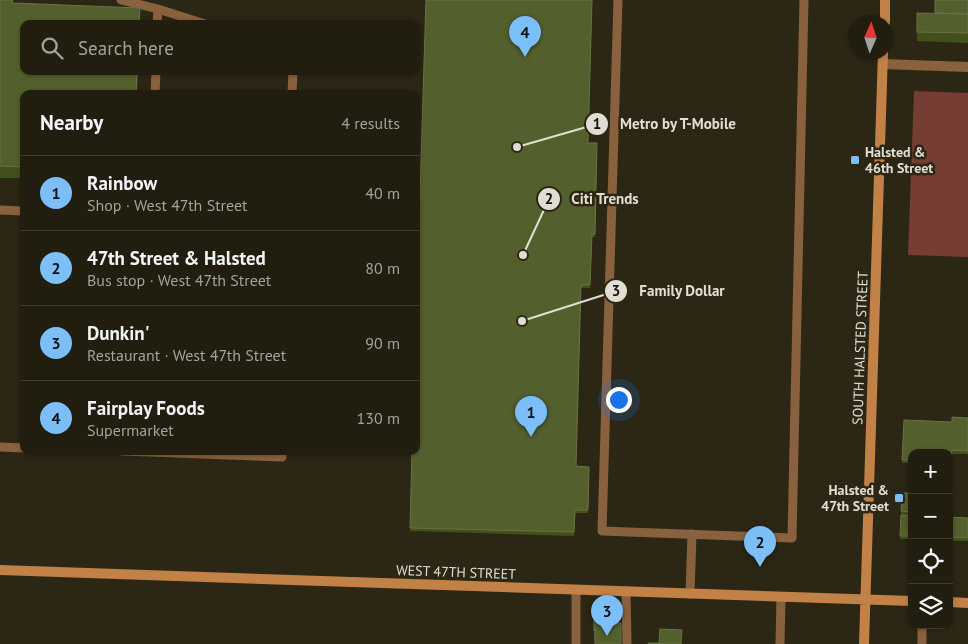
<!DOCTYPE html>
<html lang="en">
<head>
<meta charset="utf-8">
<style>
	body { margin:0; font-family:"PT Sans",sans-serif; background:#292618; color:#f1f3f6 }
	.controls { position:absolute; right:15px; bottom:15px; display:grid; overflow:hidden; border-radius:10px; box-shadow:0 1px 4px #0004 }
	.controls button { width:45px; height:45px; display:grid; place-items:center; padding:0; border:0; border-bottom:1px solid #3e3b2f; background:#211d0f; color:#f1f3f6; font:25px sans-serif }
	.compass { position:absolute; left:848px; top:15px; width:45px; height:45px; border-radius:50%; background:#211d0f; box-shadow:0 1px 4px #0004; rotate:3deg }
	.you { position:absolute; left:618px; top:399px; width:18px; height:18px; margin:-12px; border:4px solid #fff; border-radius:50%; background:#1a73e8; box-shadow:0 0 0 8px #1a73e833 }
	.badge { display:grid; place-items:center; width:32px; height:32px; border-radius:50%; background:#7bbef8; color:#111; font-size:16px; font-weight:700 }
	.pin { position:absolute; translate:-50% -41px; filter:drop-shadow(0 1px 2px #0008) }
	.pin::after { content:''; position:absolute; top:26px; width:18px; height:15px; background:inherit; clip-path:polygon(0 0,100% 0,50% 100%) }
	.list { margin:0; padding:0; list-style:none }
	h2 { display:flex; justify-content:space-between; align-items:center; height:65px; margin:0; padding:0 20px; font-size:21px }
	h2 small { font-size:16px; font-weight:400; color:#a2a29e }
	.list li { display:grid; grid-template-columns:32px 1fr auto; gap:15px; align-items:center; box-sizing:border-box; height:75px; padding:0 20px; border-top:1px solid #3e3b2f }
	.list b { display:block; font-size:19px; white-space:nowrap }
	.list p { margin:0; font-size:16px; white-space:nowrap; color:#a2a29e }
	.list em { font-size:16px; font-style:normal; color:#a2a29e }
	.icon { flex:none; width:28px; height:28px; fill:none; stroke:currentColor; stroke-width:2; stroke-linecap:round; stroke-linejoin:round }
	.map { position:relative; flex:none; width:968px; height:644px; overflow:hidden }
	.search { position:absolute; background:#211d0f; box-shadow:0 1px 4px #0004; left:20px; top:20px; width:400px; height:55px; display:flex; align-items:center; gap:12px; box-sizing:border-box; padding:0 18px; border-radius:10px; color:#a2a29e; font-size:19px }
	.panel { position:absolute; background:#211d0f; box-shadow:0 1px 4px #0004; left:20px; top:90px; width:400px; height:365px; border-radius:10px }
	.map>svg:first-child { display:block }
</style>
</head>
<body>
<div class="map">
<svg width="968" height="644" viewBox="0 0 968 644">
	<rect width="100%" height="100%" fill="#2c2714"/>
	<!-- green -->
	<path fill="#753d34" d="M 914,91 L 968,93 L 968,257 L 908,255 Z"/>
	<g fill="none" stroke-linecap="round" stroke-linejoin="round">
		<!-- service -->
		<path stroke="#8a613e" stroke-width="9" d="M 121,0 L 158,9 L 157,24
			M 618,0 L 602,531 L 792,538 L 804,0
			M 158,9 L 205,24
			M 155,94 L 156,71
			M 292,94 L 293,71
			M 0,210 L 24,211
			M 0,447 L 24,448
			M 122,451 L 282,457 L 282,451
			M 626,591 L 627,644
			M 690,594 L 692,534
			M 576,644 L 576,590
			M 780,644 L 781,597
			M 922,644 L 922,625"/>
		<!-- minor -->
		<path stroke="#8a613e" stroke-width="10" d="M 883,64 L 968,67"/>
		<!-- secondary -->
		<path stroke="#c28147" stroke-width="10" d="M 885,22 L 885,0
			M 0,570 L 912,601
			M 949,602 L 968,603
			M 864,644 L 883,52"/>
	</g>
	<!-- wall -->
	<path fill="#425019" d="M 0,0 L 13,3 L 140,8 L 139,24 L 24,24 L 138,71 L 137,94 L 24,94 L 24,178 L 0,178 Z
		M 968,0 L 968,43 L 917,41 L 917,13 L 935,13 Z
		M 588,143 L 597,143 L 595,237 L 592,237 L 590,288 L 581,288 L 576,466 L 589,467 L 588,513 L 575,513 L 574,536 L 410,531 L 412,451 Z
		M 968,418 L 968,454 L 952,454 L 951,464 L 949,464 L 949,453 L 912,453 L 912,463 L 902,463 L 904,420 L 952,422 Z
		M 902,493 L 912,493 L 912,539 L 900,539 Z
		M 949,517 L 968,518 L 968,541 L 949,541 Z
		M 594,620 L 621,644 L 594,640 Z"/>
	<!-- building -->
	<path fill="#535f2d" stroke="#697347" d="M 0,0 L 13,0 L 12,3 L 140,8 L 139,24 L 24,24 L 24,71 L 137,71 L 136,94 L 24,94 L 24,167 L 0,166 Z
		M 426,0 L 592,0 L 588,143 L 597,143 L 595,234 L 592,234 L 590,285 L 581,285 L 576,466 L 589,467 L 588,510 L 575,510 L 574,532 L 410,528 L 412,451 L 416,451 L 416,321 Z
		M 935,0 L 968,0 L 968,14 L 935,13 Z
		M 917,13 L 968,14 L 968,33 L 917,32 Z
		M 952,417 L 968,418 L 968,451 L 952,450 L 951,461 L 949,461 L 949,453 L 912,453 L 912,460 L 902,460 L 904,420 L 952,422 Z
		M 902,493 L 912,493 L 912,512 L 901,511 Z
		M 901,515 L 912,516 L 912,536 L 900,536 Z
		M 949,517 L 968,518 L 968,538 L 949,537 Z
		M 594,620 L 621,623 L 621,644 L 595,644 L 595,630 L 594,631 Z
		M 660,629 L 682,630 L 681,644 L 648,644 L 648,643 L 659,643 Z"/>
	<!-- markers -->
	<g fill="#7bbef8" stroke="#2c2714" stroke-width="2">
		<rect x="850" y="155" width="10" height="10" rx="2.5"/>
		<rect x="894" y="493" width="10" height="10" rx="2.5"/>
	</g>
	<g text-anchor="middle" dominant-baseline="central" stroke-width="5" stroke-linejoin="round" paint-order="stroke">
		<!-- poi labels -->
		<g font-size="14" font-weight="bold" fill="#e1ddd2" stroke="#2c2714" text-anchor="start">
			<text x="865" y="152">Halsted &amp;<tspan x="865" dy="16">46th Street</tspan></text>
			<text x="889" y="490" text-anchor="end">Halsted &amp;<tspan x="889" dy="16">47th Street</tspan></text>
		</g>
		<!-- street labels -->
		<g font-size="14" fill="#e1ddd2" stroke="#2c2714">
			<text transform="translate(860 348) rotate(-88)">SOUTH HALSTED STREET</text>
			<text transform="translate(456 572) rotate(2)">WEST 47TH STREET</text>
		</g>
	</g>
	<!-- callouts -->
	<path fill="none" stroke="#e1ddd2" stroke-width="2" d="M517 147L597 124M523 255L549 199M522 321L616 291"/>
	<g fill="#e1ddd2" stroke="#2c2714" stroke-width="2">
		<circle cx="517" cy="147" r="5"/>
		<circle cx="523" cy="255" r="5"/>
		<circle cx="522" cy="321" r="5"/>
		<circle cx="597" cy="124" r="12"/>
		<circle cx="549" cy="199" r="12"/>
		<circle cx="616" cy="291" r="12"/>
	</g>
	<g font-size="15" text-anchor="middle" font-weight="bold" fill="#111">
		<text x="597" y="129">1</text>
		<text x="549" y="204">2</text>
		<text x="616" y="296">3</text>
	</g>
	<g font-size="15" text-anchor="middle" font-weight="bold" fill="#e1ddd2" stroke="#2c2714" stroke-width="5" stroke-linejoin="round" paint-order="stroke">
		<text x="678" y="129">Metro by T-Mobile</text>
		<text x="605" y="204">Citi Trends</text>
		<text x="682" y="296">Family Dollar</text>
	</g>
</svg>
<div class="controls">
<button>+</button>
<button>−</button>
<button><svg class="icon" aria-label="locate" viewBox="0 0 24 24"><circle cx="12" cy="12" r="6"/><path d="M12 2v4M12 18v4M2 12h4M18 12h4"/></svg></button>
<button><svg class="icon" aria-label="layers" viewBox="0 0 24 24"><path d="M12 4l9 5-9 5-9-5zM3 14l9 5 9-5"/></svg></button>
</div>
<svg class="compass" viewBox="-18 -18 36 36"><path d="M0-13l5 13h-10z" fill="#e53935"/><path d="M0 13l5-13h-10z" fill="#a2a29e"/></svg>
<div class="you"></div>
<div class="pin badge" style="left:531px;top:437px">1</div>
<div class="pin badge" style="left:760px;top:567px">2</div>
<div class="pin badge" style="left:607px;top:636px">3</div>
<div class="pin badge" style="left:525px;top:57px">4</div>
<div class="search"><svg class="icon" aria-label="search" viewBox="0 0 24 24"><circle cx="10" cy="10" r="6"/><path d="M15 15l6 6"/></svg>Search here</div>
<section class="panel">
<h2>Nearby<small>4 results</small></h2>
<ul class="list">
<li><span class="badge">1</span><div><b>Rainbow</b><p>Shop · West 47th Street</p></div><em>40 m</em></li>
<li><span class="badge">2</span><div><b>47th Street &amp; Halsted</b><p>Bus stop · West 47th Street</p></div><em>80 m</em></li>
<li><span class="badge">3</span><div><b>Dunkin'</b><p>Restaurant · West 47th Street</p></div><em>90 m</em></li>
<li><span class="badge">4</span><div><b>Fairplay Foods</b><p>Supermarket</p></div><em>130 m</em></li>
</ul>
</section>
</div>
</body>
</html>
